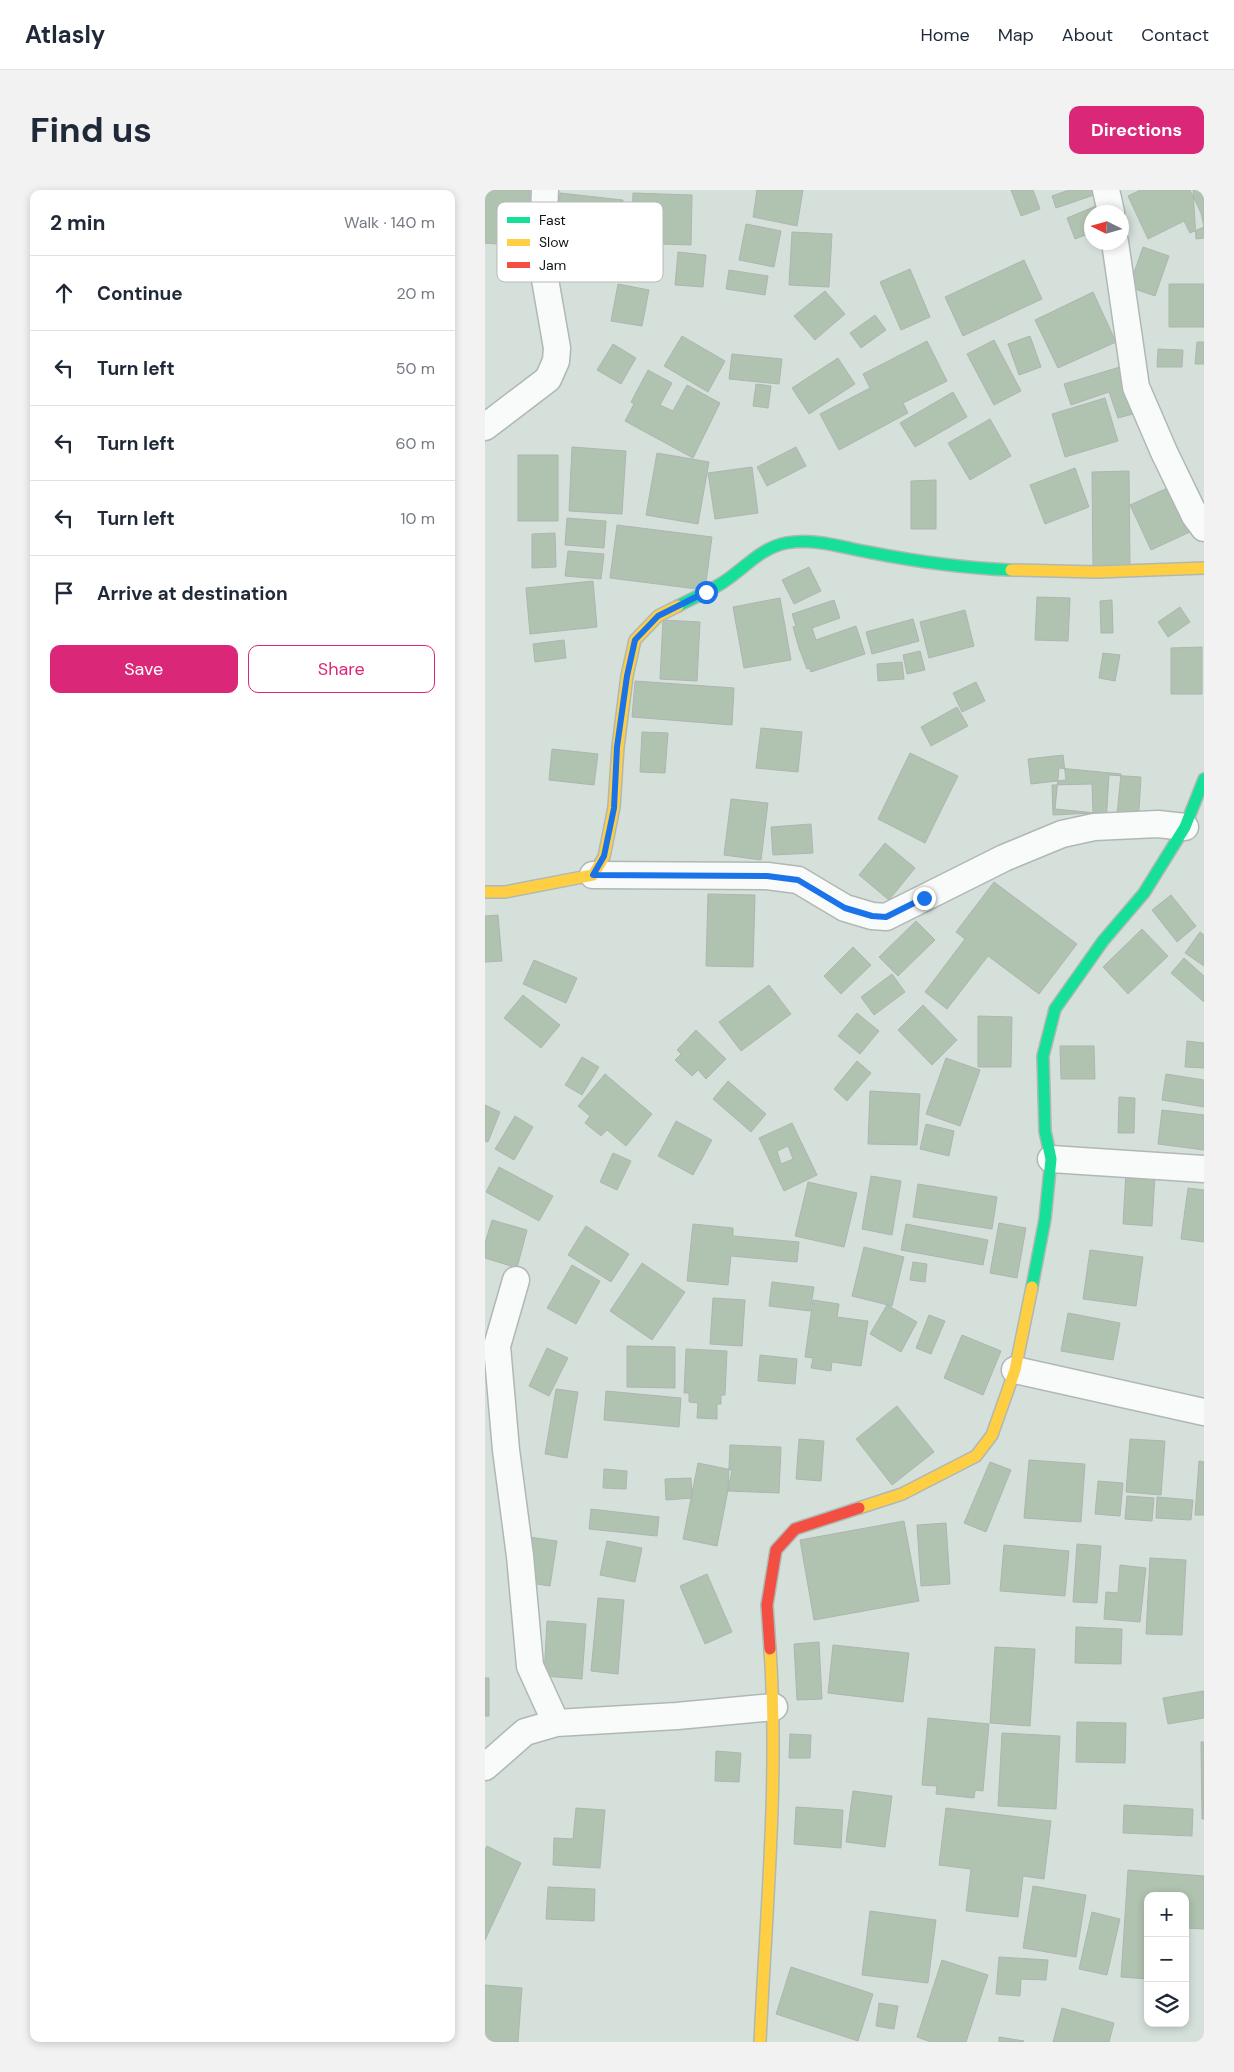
<!DOCTYPE html>
<html lang="en">
<head>
<meta charset="utf-8">
<style>
	body { margin:0; font-family:"DM Sans",sans-serif; background:#f2f2f3; color:#1f2937 }
	.controls { position:absolute; right:15px; bottom:15px; display:grid; overflow:hidden; border-radius:10px; box-shadow:0 2px 8px #0003 }
	.controls button { width:45px; height:45px; display:grid; place-items:center; padding:0; border:0; border-bottom:1px solid #e0e1e3; background:#fff; color:#1f2937; font:25px sans-serif }
	.compass { position:absolute; left:599px; top:15px; width:45px; height:45px; border-radius:50%; background:#fff; box-shadow:0 2px 8px #0003; rotate:275deg }
	.stop { position:absolute; width:15px; height:15px; margin:-11px; border:4px solid #1a73e8; border-radius:50%; background:#fff }
	.stop.end { background:#1a73e8; border-color:#fff; box-shadow:0 1px 5px #0008 }
	.list { margin:0; padding:0; list-style:none }
	h2 { display:flex; justify-content:space-between; align-items:center; height:65px; margin:0; padding:0 20px; font-size:21px }
	h2 small { font-size:16px; font-weight:400; color:#747a83 }
	.list li { display:grid; grid-template-columns:32px 1fr auto; gap:15px; align-items:center; box-sizing:border-box; height:75px; padding:0 20px; border-top:1px solid #e0e1e3 }
	.list b { display:block; font-size:19px; white-space:nowrap }
	.list em { font-size:16px; font-style:normal; color:#747a83 }
	.actions { display:flex; gap:10px; padding:15px 20px }
	.actions a { flex:1; padding:11px 0; border:1px solid #db2777; border-radius:10px; text-align:center; font-size:18px; color:#db2777 }
	.actions .main { background:#db2777; color:#fff }
	.icon { flex:none; width:28px; height:28px; fill:none; stroke:currentColor; stroke-width:2; stroke-linecap:round; stroke-linejoin:round }
	.map { position:relative; flex:none; width:719px; height:1852px; overflow:hidden; border-radius:10px }
	header { display:flex; align-items:center; gap:30px; box-sizing:border-box; height:70px; padding:0 25px; background:#fff; border-bottom:1px solid #e0e1e3 }
	header strong { font-size:24px }
	nav { display:flex; gap:28px; margin-inline-start:auto; font-size:18px }
	.intro { display:flex; align-items:center; justify-content:space-between; box-sizing:border-box; height:120px; padding:0 30px }
	h1 { margin:0; font-size:35px }
	.button { padding:12px 22px; border-radius:10px; background:#db2777; color:#fff; font-size:18px; font-weight:700 }
	main { display:flex; gap:30px; padding:0 30px }
	aside { flex:1; background:#fff; border-radius:10px; box-shadow:0 2px 8px #0003 }
	.map>svg:first-child { display:block }
</style>
</head>
<body>
<header>
<strong>Atlasly</strong>
<nav><a>Home</a><a>Map</a><a>About</a><a>Contact</a></nav>
</header>
<div class="intro"><h1>Find us</h1><a class="button">Directions</a></div>
<main>
<aside>
<h2>2 min<small>Walk · 140 m</small></h2>
<ul class="list">
<li><svg class="icon" aria-label="ahead" viewBox="0 0 24 24"><path d="M12 20V5M6 11l6-6 6 6"/></svg><div><b>Continue</b></div><em>20 m</em></li>
<li><svg class="icon" aria-label="left" viewBox="0 0 24 24"><path d="M17 20v-9H6M10 6l-5 5 5 5"/></svg><div><b>Turn left</b></div><em>50 m</em></li>
<li><svg class="icon" aria-label="left" viewBox="0 0 24 24"><path d="M17 20v-9H6M10 6l-5 5 5 5"/></svg><div><b>Turn left</b></div><em>60 m</em></li>
<li><svg class="icon" aria-label="left" viewBox="0 0 24 24"><path d="M17 20v-9H6M10 6l-5 5 5 5"/></svg><div><b>Turn left</b></div><em>10 m</em></li>
<li><svg class="icon" aria-label="arrive" viewBox="0 0 24 24"><path d="M6 21V4h12l-3 4 3 4H6"/></svg><div><b>Arrive at destination</b></div></li>
</ul>
<div class="actions"><a class="main">Save</a><a>Share</a></div>
</aside>
<div class="map">
<svg width="719" height="1852" viewBox="0 0 719 1852">
	<rect width="100%" height="100%" fill="#d5e0db"/>
	<!-- building -->
	<path fill="#b0c2b0" stroke="#aeb5b0" fill-rule="evenodd" d="M 0,0 L 45,0 L 44,13 L 27,12 L 25,31 L 46,34 L 44,57 L 0,53 Z
		M 272,0 L 318,0 L 312,36 L 268,27 Z
		M 526,0 L 548,0 L 555,19 L 536,26 Z
		M 584,0 L 611,0 L 612,4 L 571,18 L 567,6 Z
		M 655,0 L 705,0 L 716,23 L 719,37 L 705,43 L 699,31 L 663,49 L 643,6 Z
		M 708,0 L 719,0 L 719,48 L 711,49 Z
		M 75,3 L 138,10 L 134,76 L 69,69 Z
		M 148,3 L 207,5 L 206,55 L 146,53 Z
		M 611,16 L 613,22 L 606,22 L 606,43 L 590,49 L 582,28 Z
		M 261,34 L 296,41 L 289,77 L 254,70 Z
		M 307,42 L 347,44 L 344,97 L 304,95 Z
		M 658,57 L 684,66 L 670,106 L 644,97 Z
		M 193,62 L 221,65 L 218,97 L 190,95 Z
		M 539,70 L 557,109 L 478,146 L 460,107 Z
		M 425,79 L 445,127 L 416,140 L 395,92 Z
		M 244,80 L 283,86 L 280,105 L 241,99 Z
		M 133,94 L 164,100 L 157,136 L 126,131 Z
		M 684,94 L 719,94 L 719,137 L 684,137 Z
		M 340,101 L 360,124 L 330,150 L 309,126 Z
		M 608,102 L 631,152 L 573,178 L 550,130 Z
		M 390,125 L 401,140 L 376,158 L 365,143 Z
		M 197,146 L 240,171 L 223,202 L 179,176 Z
		M 545,146 L 556,177 L 534,185 L 523,154 Z
		M 509,150 L 536,201 L 509,215 L 482,164 Z
		M 442,151 L 462,191 L 418,213 L 423,223 L 354,260 L 335,224 L 385,198 L 378,184 Z
		M 712,152 L 719,152 L 719,174 L 710,174 Z
		M 128,154 L 151,168 L 136,194 L 112,180 Z
		M 673,159 L 698,160 L 697,177 L 672,177 Z
		M 247,164 L 297,169 L 294,194 L 244,189 Z
		M 353,168 L 370,194 L 324,224 L 307,198 Z
		M 638,176 L 652,223 L 633,228 L 624,202 L 586,215 L 579,194 Z
		M 163,180 L 187,193 L 175,215 L 188,221 L 202,195 L 235,213 L 208,268 L 140,231 L 149,214 L 146,212 Z
		M 271,194 L 286,196 L 283,218 L 268,216 Z
		M 468,202 L 482,227 L 430,257 L 415,233 Z
		M 620,208 L 633,251 L 580,267 L 567,224 Z
		M 505,229 L 526,266 L 485,290 L 463,253 Z
		M 87,257 L 141,261 L 137,324 L 84,321 Z
		M 311,257 L 321,276 L 282,296 L 272,277 Z
		M 172,263 L 224,272 L 213,334 L 161,325 Z
		M 33,265 L 73,265 L 73,331 L 33,331 Z
		M 267,277 L 273,323 L 230,329 L 223,283 Z
		M 590,278 L 604,317 L 560,334 L 545,295 Z
		M 644,281 L 645,376 L 608,376 L 607,282 Z
		M 451,290 L 451,339 L 426,339 L 426,291 Z
		M 687,296 L 707,341 L 666,360 L 645,315 Z
		M 82,328 L 121,331 L 119,358 L 80,355 Z
		M 132,335 L 227,347 L 220,400 L 125,388 Z
		M 70,343 L 71,377 L 47,378 L 47,344 Z
		M 83,361 L 119,364 L 116,389 L 80,386 Z
		M 324,377 L 336,401 L 309,414 L 297,390 Z
		M 108,391 L 112,437 L 45,444 L 41,398 Z
		M 552,407 L 585,408 L 583,451 L 550,450 Z
		M 295,408 L 306,470 L 259,478 L 248,417 Z
		M 349,410 L 355,428 L 327,438 L 331,450 L 371,436 L 380,464 L 326,482 L 324,478 L 322,479 L 314,458 L 308,437 L 311,436 L 307,424 Z
		M 627,410 L 628,443 L 616,443 L 615,411 Z
		M 695,417 L 705,432 L 683,447 L 673,432 Z
		M 480,420 L 489,456 L 444,468 L 435,432 Z
		M 428,429 L 434,451 L 387,464 L 381,442 Z
		M 178,430 L 215,432 L 212,491 L 175,489 Z
		M 79,450 L 81,468 L 50,472 L 48,454 Z
		M 717,457 L 717,504 L 686,504 L 686,458 Z
		M 435,461 L 440,480 L 422,484 L 418,465 Z
		M 618,463 L 635,465 L 630,491 L 614,488 Z
		M 417,472 L 419,489 L 393,491 L 392,474 Z
		M 150,491 L 249,498 L 247,535 L 147,527 Z
		M 491,492 L 500,511 L 477,522 L 468,503 Z
		M 472,517 L 483,536 L 446,556 L 436,537 Z
		M 276,538 L 317,542 L 313,582 L 271,578 Z
		M 157,542 L 183,543 L 180,583 L 155,582 Z
		M 67,559 L 113,564 L 109,595 L 64,590 Z
		M 425,563 L 473,586 L 440,653 L 393,629 Z
		M 578,565 L 581,590 L 546,594 L 543,569 Z
		M 574,578 L 636,584 L 632,625 L 570,619 Z
		M 624,585 L 656,587 L 653,635 L 621,633 Z
		M 607,594 L 608,623 L 568,625 L 567,595 Z
		M 246,609 L 283,613 L 276,670 L 239,665 Z
		M 326,634 L 328,663 L 288,665 L 286,637 Z
		M 400,653 L 430,678 L 404,710 L 374,685 Z
		M 509,692 L 592,754 L 554,804 L 503,766 L 462,819 L 440,802 L 480,749 L 471,742 Z
		M 223,704 L 270,705 L 268,777 L 221,776 Z
		M 686,705 L 711,736 L 692,752 L 667,720 Z
		M 13,725 L 17,771 L 0,772 L 0,726 Z
		M 431,731 L 450,750 L 413,786 L 394,767 Z
		M 657,739 L 683,766 L 643,804 L 618,777 Z
		M 715,742 L 719,745 L 719,776 L 700,763 Z
		M 368,757 L 386,775 L 356,804 L 339,786 Z
		M 699,768 L 719,786 L 719,812 L 686,783 Z
		M 49,770 L 92,788 L 81,813 L 38,794 Z
		M 407,784 L 420,802 L 389,825 L 376,807 Z
		M 284,795 L 306,824 L 256,861 L 234,832 Z
		M 38,805 L 75,835 L 56,858 L 19,828 Z
		M 438,815 L 472,850 L 447,875 L 413,840 Z
		M 372,823 L 394,841 L 375,864 L 353,846 Z
		M 493,826 L 527,827 L 526,877 L 493,877 Z
		M 211,840 L 241,869 L 221,889 L 213,880 L 207,886 L 190,870 L 196,864 L 192,860 Z
		M 702,851 L 719,853 L 719,878 L 700,877 Z
		M 575,856 L 609,856 L 610,889 L 576,889 Z
		M 97,867 L 114,877 L 97,905 L 80,895 Z
		M 461,868 L 495,880 L 475,936 L 441,924 Z
		M 372,871 L 386,883 L 362,911 L 349,899 Z
		M 120,884 L 167,924 L 141,956 L 122,940 L 116,946 L 100,933 L 105,926 L 93,916 Z
		M 681,884 L 719,890 L 719,917 L 677,910 Z
		M 243,891 L 281,924 L 266,942 L 228,909 Z
		M 385,901 L 435,904 L 432,955 L 383,954 Z
		M 634,907 L 650,908 L 649,943 L 633,943 Z
		M 0,915 L 15,922 L 3,952 L 0,951 Z
		M 677,920 L 719,925 L 719,960 L 673,954 Z
		M 30,926 L 48,937 L 29,970 L 10,959 Z
		M 191,931 L 227,950 L 208,985 L 173,966 Z
		M 307,933 L 332,985 L 299,1001 L 274,948 ZM 303,956 L 308,969 L 296,974 L 292,961 Z
		M 441,934 L 469,941 L 464,966 L 435,959 Z
		M 128,963 L 146,971 L 132,1000 L 115,992 Z
		M 14,977 L 68,1006 L 54,1031 L 1,1002 Z
		M 641,982 L 670,984 L 667,1036 L 638,1034 Z
		M 386,986 L 416,991 L 407,1045 L 377,1039 Z
		M 323,992 L 372,1003 L 359,1057 L 310,1046 Z
		M 433,994 L 512,1007 L 507,1039 L 428,1027 Z
		M 703,998 L 719,1000 L 719,1052 L 696,1049 Z
		M 7,1030 L 42,1040 L 32,1078 L 0,1068 L 0,1053 Z
		M 514,1033 L 541,1038 L 532,1088 L 505,1083 Z
		M 208,1034 L 248,1038 L 248,1046 L 314,1052 L 312,1072 L 246,1066 L 243,1095 L 202,1091 Z
		M 421,1034 L 503,1050 L 498,1075 L 416,1060 Z
		M 101,1036 L 144,1064 L 126,1092 L 83,1065 Z
		M 379,1057 L 419,1067 L 407,1116 L 367,1106 Z
		M 605,1060 L 658,1067 L 651,1116 L 598,1109 Z
		M 428,1072 L 442,1074 L 440,1092 L 425,1090 Z
		M 157,1073 L 200,1102 L 167,1150 L 125,1121 Z
		M 87,1075 L 115,1091 L 91,1134 L 62,1118 Z
		M 287,1092 L 329,1097 L 325,1121 L 284,1116 Z
		M 228,1108 L 260,1110 L 257,1156 L 225,1154 Z
		M 328,1110 L 354,1114 L 352,1127 L 383,1131 L 376,1176 L 347,1172 L 346,1181 L 326,1178 L 328,1168 L 320,1167 Z
		M 402,1115 L 432,1132 L 416,1162 L 385,1144 Z
		M 583,1123 L 635,1133 L 628,1170 L 576,1161 Z
		M 444,1125 L 460,1131 L 446,1164 L 431,1158 Z
		M 477,1145 L 516,1161 L 498,1205 L 459,1188 Z
		M 142,1156 L 190,1157 L 190,1198 L 142,1197 Z
		M 62,1158 L 83,1168 L 64,1206 L 44,1196 Z
		M 201,1159 L 242,1161 L 240,1205 L 236,1205 L 236,1214 L 232,1214 L 232,1229 L 212,1228 L 213,1213 L 204,1212 L 204,1203 L 199,1203 Z
		M 275,1165 L 312,1169 L 310,1194 L 273,1191 Z
		M 71,1199 L 93,1202 L 82,1268 L 60,1264 Z
		M 121,1201 L 196,1208 L 194,1237 L 119,1230 Z
		M 412,1216 L 449,1262 L 407,1295 L 371,1249 Z
		M 314,1249 L 339,1251 L 336,1291 L 311,1289 Z
		M 645,1249 L 680,1251 L 676,1305 L 641,1302 Z
		M 245,1255 L 296,1257 L 294,1303 L 243,1301 Z
		M 544,1270 L 600,1274 L 596,1332 L 539,1328 Z
		M 714,1271 L 719,1272 L 719,1325 L 710,1325 Z
		M 505,1272 L 526,1280 L 501,1342 L 479,1333 Z
		M 213,1273 L 247,1280 L 232,1356 L 198,1349 Z
		M 119,1279 L 142,1281 L 141,1299 L 118,1298 Z
		M 206,1288 L 207,1308 L 181,1310 L 180,1289 Z
		M 613,1291 L 638,1293 L 635,1326 L 610,1324 Z
		M 642,1306 L 669,1308 L 667,1331 L 640,1329 Z
		M 672,1307 L 708,1310 L 706,1330 L 671,1328 Z
		M 106,1319 L 174,1327 L 172,1346 L 104,1339 Z
		M 419,1331 L 434,1411 L 329,1430 L 315,1350 Z
		M 461,1333 L 465,1394 L 436,1396 L 432,1335 Z
		M 44,1347 L 72,1351 L 65,1396 L 38,1392 Z
		M 122,1351 L 157,1358 L 150,1392 L 115,1385 Z
		M 592,1354 L 616,1356 L 612,1413 L 588,1412 Z
		M 519,1355 L 584,1361 L 580,1406 L 515,1401 Z
		M 665,1368 L 701,1370 L 697,1445 L 661,1444 Z
		M 635,1375 L 661,1378 L 655,1432 L 619,1429 L 621,1402 L 633,1403 Z
		M 222,1384 L 247,1442 L 220,1454 L 195,1396 Z
		M 113,1408 L 139,1410 L 133,1484 L 106,1481 Z
		M 62,1431 L 101,1434 L 97,1489 L 59,1486 Z
		M 591,1437 L 637,1439 L 636,1474 L 590,1473 Z
		M 334,1452 L 337,1509 L 312,1510 L 309,1454 Z
		M 348,1455 L 424,1463 L 418,1512 L 343,1503 Z
		M 510,1457 L 550,1459 L 545,1536 L 505,1533 Z
		M 0,1488 L 4,1488 L 4,1526 L 0,1526 Z
		M 719,1501 L 719,1528 L 683,1534 L 678,1508 Z
		M 443,1528 L 504,1534 L 498,1601 L 490,1600 L 489,1608 L 451,1604 L 452,1596 L 437,1595 Z
		M 592,1532 L 641,1533 L 640,1573 L 591,1572 Z
		M 517,1543 L 575,1546 L 571,1619 L 513,1616 Z
		M 305,1544 L 326,1545 L 325,1568 L 304,1568 Z
		M 716,1552 L 719,1552 L 719,1629 L 717,1629 Z
		M 231,1561 L 256,1563 L 254,1592 L 230,1591 Z
		M 368,1601 L 407,1606 L 400,1657 L 361,1652 Z
		M 639,1615 L 708,1619 L 707,1646 L 638,1643 Z
		M 311,1617 L 358,1620 L 356,1658 L 309,1654 Z
		M 91,1618 L 120,1620 L 115,1678 L 68,1675 L 69,1648 L 88,1649 Z
		M 461,1618 L 566,1631 L 559,1689 L 538,1686 L 533,1727 L 481,1721 L 486,1679 L 454,1675 Z
		M 2,1656 L 36,1673 L 0,1750 L 0,1660 Z
		M 643,1680 L 719,1686 L 719,1739 L 700,1738 L 700,1706 L 663,1706 L 663,1789 L 636,1787 Z
		M 548,1696 L 601,1705 L 591,1767 L 538,1758 Z
		M 63,1697 L 110,1699 L 109,1731 L 61,1729 Z
		M 385,1721 L 451,1730 L 443,1793 L 377,1785 Z
		M 607,1722 L 635,1729 L 622,1785 L 594,1779 Z
		M 514,1767 L 563,1770 L 561,1790 L 536,1789 L 535,1806 L 511,1804 Z
		M 457,1770 L 503,1785 L 481,1852 L 446,1852 L 432,1847 Z
		M 306,1777 L 388,1804 L 373,1851 L 291,1824 Z
		M 0,1795 L 37,1798 L 33,1852 L 0,1852 Z
		M 394,1813 L 413,1816 L 409,1839 L 391,1836 Z
		M 577,1818 L 629,1833 L 624,1852 L 568,1852 Z
		M 514,1847 L 539,1851 L 538,1852 L 514,1852 Z"/>
	<g fill="none" stroke-linecap="round" stroke-linejoin="round">
		<!-- street casing -->
		<g stroke="#b0b8b4" stroke-width="29">
			<path id="street" d="M 621,0 L 626,22
				M 630,52 L 651,197 L 679,262 L 710,326 L 719,338
				M 0,237 L 63,189 L 71,171 L 72,158 L 57,72 L 60,0
				M 108,685 L 282,686 L 313,690 L 360,718 L 387,726 L 401,727 L 519,668 L 577,644 L 609,637 L 673,634 L 700,637
				M 566,969 L 719,979
				M 31,1090 L 12,1156 L 21,1260 L 35,1366 L 45,1476 L 71,1533
				M 530,1180 L 719,1222
				M 0,1577 L 40,1542 L 71,1533 L 192,1526 L 289,1517"/>
		</g>
		<!-- fast casing -->
		<g stroke="#b0b8b4" stroke-width="14">
			<path id="fast" d="M 193,416 C 208,408 223,402 237,393 C 258,380 275,358 301,353 C 329,348 356,357 383,362 C 428,371 480,378 526,380
				M 547,1097 L 560,1029 L 566,969 L 560,941 L 558,866 L 570,819 L 618,751 L 659,703 L 700,637 L 719,589"/>
		</g>
		<!-- slow casing -->
		<g stroke="#b0b8b4" stroke-width="14">
			<path id="slow" d="M 526,380 L 612,382 L 719,378
				M 0,702 L 20,702 L 108,685 L 119,667 L 129,617 L 133,557 L 142,486 L 150,450 L 173,426 L 193,416
				M 374,1318 L 417,1304 L 491,1266 L 507,1245 L 530,1180 L 547,1097
				M 275,1852 C 281,1722 294,1589 285,1459"/>
		</g>
		<!-- jam casing -->
		<g stroke="#b0b8b4" stroke-width="14">
			<path id="jam" d="M 285,1459 L 282,1415 L 291,1360 L 310,1339 L 374,1318"/>
		</g>
		<!-- street -->
		<use href="#street" stroke="#f9fafa" stroke-width="26"/>
		<!-- fast -->
		<use href="#fast" stroke="#16e098" stroke-width="11"/>
		<!-- slow -->
		<use href="#slow" stroke="#ffcf43" stroke-width="11"/>
		<!-- jam -->
		<use href="#jam" stroke="#f24e42" stroke-width="11"/>
	</g>
	<g fill="none" stroke-linecap="round" stroke-linejoin="round">
		<!-- route -->
		<path stroke="#1a73e8" stroke-width="6" d="M 221,402 L 173,426 L 150,450 L 142,486 L 132,557 L 129,618 L 119,666 L 108,685 L 282,686 L 313,690 L 360,718 L 387,726 L 401,727 L 439,708"/>
	</g>
	<!-- legend -->
	<rect x="12" y="12" width="166" height="80" rx="8" fill="#fff" stroke="#b7b9b8" stroke-width="1"/>
	<rect x="22" y="27" width="23" height="6" fill="#16e098"/>
	<rect x="22" y="49" width="23" height="7" fill="#ffcf43"/>
	<rect x="22" y="72" width="23" height="6" fill="#f24e42"/>
	<g font-size="14" fill="#0f1613">
		<text x="54" y="35">Fast</text>
		<text x="54" y="57">Slow</text>
		<text x="54" y="80">Jam</text>
	</g>
</svg>
<div class="controls">
<button>+</button>
<button>−</button>
<button><svg class="icon" aria-label="layers" viewBox="0 0 24 24"><path d="M12 4l9 5-9 5-9-5zM3 14l9 5 9-5"/></svg></button>
</div>
<svg class="compass" viewBox="-18 -18 36 36"><path d="M0-13l5 13h-10z" fill="#e53935"/><path d="M0 13l5-13h-10z" fill="#747a83"/></svg>
<div class="stop" style="left:221px;top:402px"></div>
<div class="stop end" style="left:439px;top:708px"></div>
</div>
</main>
</body>
</html>
